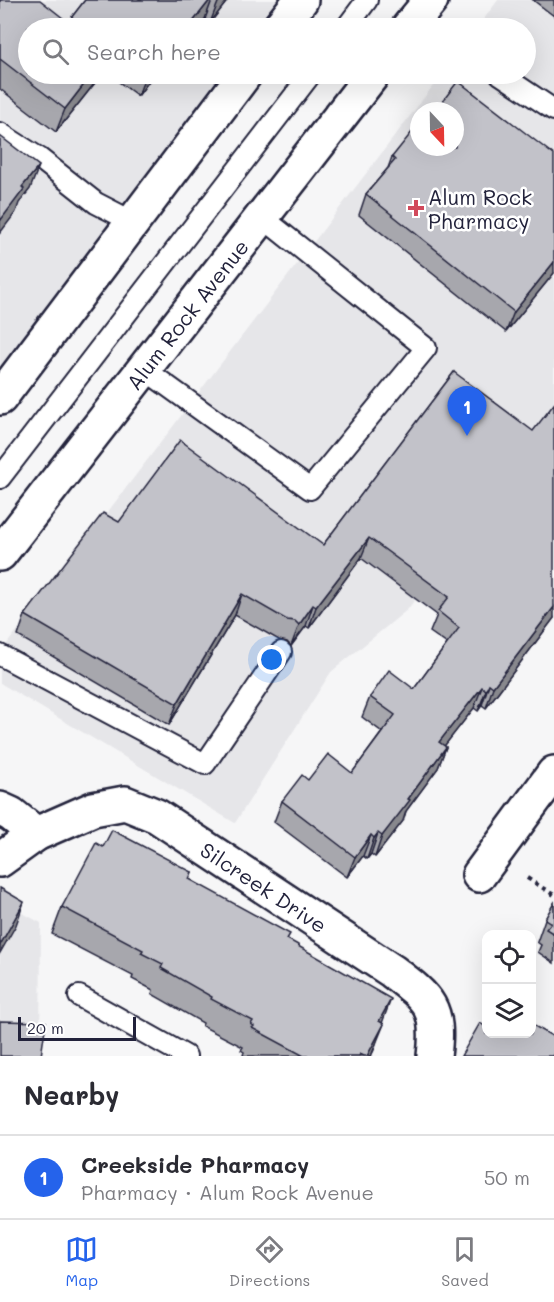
<!DOCTYPE html>
<html lang="en">
<head>
<meta charset="utf-8">
<style>
	body { margin:0; font-family:Mali,sans-serif; background:#f2f2f3; color:#2b2b33 }
	.controls { position:absolute; right:18px; bottom:18px; display:grid; overflow:hidden; border-radius:12px; box-shadow:0 6px 24px #0002 }
	.controls button { width:54px; height:54px; display:grid; place-items:center; padding:0; border:0; border-bottom:2px solid #e1e1e2; background:#fff; color:#2b2b33; font:30px sans-serif }
	.compass { position:absolute; left:410px; top:102px; width:54px; height:54px; border-radius:50%; background:#fff; box-shadow:0 6px 24px #0002; rotate:158deg }
	.scale { position:absolute; left:18px; bottom:15px; width:118px; box-sizing:border-box; padding-left:6px; border:3px solid #22223b; border-top:0; font-size:16px; line-height:21px; white-space:nowrap; color:#22223b; -webkit-text-stroke:4px #fff; paint-order:stroke }
	.you { position:absolute; left:272px; top:660px; width:21px; height:21px; margin:-15px; border:4px solid #fff; border-radius:50%; background:#1a73e8; box-shadow:0 0 0 9px #1a73e833 }
	.badge { display:grid; place-items:center; width:39px; height:39px; border-radius:50%; background:#2563eb; color:#fff; font-size:20px; font-weight:700 }
	.pin { position:absolute; translate:-50% -50px; filter:drop-shadow(0 2px 3px #0008) }
	.pin::after { content:''; position:absolute; top:32px; width:21px; height:18px; background:inherit; clip-path:polygon(0 0,100% 0,50% 100%) }
	.list { margin:0; padding:0; list-style:none }
	h2 { display:flex; justify-content:space-between; align-items:center; height:78px; margin:0; padding:0 24px; font-size:26px }
	h2 small { font-size:20px; font-weight:400; color:#7c7c81 }
	.list li { display:grid; grid-template-columns:39px 1fr auto; gap:18px; align-items:center; box-sizing:border-box; height:84px; padding:0 24px; border-top:2px solid #e1e1e2 }
	.list b { display:block; font-size:22px; white-space:nowrap }
	.list p { margin:0; font-size:20px; white-space:nowrap; color:#7c7c81 }
	.list em { font-size:20px; font-style:normal; color:#7c7c81 }
	.icon { flex:none; width:33px; height:33px; fill:none; stroke:currentColor; stroke-width:2; stroke-linecap:round; stroke-linejoin:round }
	.map { position:relative; flex:none; width:554px; height:1056px; overflow:hidden }
	.search { position:absolute; background:#fff; box-shadow:0 6px 24px #0002; left:18px; right:18px; top:18px; height:66px; display:flex; align-items:center; gap:15px; box-sizing:border-box; padding:0 21px; border-radius:33px; color:#7c7c81; font-size:22px }
	.sheet { height:162px; background:#fff }
	nav { display:flex; justify-content:space-around; align-items:center; box-sizing:border-box; height:84px; border-top:2px solid #e1e1e2; background:#fff; font-size:16px; color:#7c7c81 }
	nav a { display:grid; justify-items:center; gap:3px }
	nav .on { color:#2563eb }
	.map>svg:first-child { display:block }
</style>
</head>
<body>
<div class="map">
<svg width="554" height="1056" viewBox="0 0 554 1056">
	<rect width="100%" height="100%" fill="#f6f6f7"/>
	<filter id="ink" filterUnits="userSpaceOnUse"><feTurbulence type="fractalNoise" baseFrequency=".0167" numOctaves="2"/><feDisplacementMap in="SourceGraphic" scale="12" xChannelSelector="R" yChannelSelector="G"/><feConvolveMatrix kernelMatrix="1 2 1 2 8 2 1 2 1" color-interpolation-filters="sRGB"/></filter>
	<g filter="url(#ink)">
		<!-- built -->
		<path fill="#e6e6e9" fill-rule="evenodd" d="M 0,0 L 300,0 L 278,28 L 28,28 L 28,74 L 243,74 L 0,385 Z
			M 498,0 L 554,0 L 554,410 L 408,609 L 331,672 L 235,823 L 0,683 L 0,653 L 442,74 L 526,74 L 526,28 L 477,28 ZM 419,111 L 455,111 L 455,147 L 419,147 Z
			M 0,901 L 41,923 L 40,1056 L 0,1056 Z"/>
		<g fill="none" stroke-linecap="round" stroke-linejoin="round">
			<!-- service casing -->
			<g stroke="#22223b" stroke-width="24">
				<path id="service" d="M 346,28 L 367,0
					M 500,74 L 554,110
					M 0,133 L 39,158 L 96,203 L 133,222
					M 144,369 L 310,489 L 426,348 L 262,217
					M 0,478 L 311,74
					M 0,655 L 205,764 L 281,652
					M 79,996 L 186,1056"/>
			</g>
			<!-- minor casing -->
			<g stroke="#22223b" stroke-width="38">
				<g id="minor">
					<path d="M 0,809 L 11,814 L 36,834"/>
					<path id="s1" d="M 0,860 L 36,834 L 93,809 L 125,803 L 157,816 L 392,971 C 429,999 440,1007 434,1056"/>
					<path d="M 479,875 L 554,773"/>
				</g>
			</g>
			<!-- primary casing -->
			<g stroke="#22223b" stroke-width="38">
				<g id="primary">
					<path d="M 279,28 L 301,0"/>
					<path d="M 408,28 L 431,0"/>
					<path d="M 0,398 L 245,74"/>
					<path id="s2" d="M 0,554 L 373,74"/>
				</g>
			</g>
			<!-- path -->
			<path stroke="#22223b" stroke-width="4" stroke-dasharray="4.5 4.5" stroke-linecap="butt" d="M 527,878 L 554,895"/>
			<!-- service -->
			<use href="#service" stroke="#fff" stroke-width="20"/>
			<!-- minor -->
			<use href="#minor" stroke="#fff" stroke-width="33"/>
			<!-- primary -->
			<use href="#primary" stroke="#fff" stroke-width="33"/>
		</g>
		<!-- wall -->
		<path fill="#a7a7ad" stroke="#22223b" stroke-width="1.5" d="M 0,0 L 68,22 L 85,0 L 228,0 L 210,23 L 205,19 L 28,28 L 28,74 L 102,74 L 56,132 L 0,89 Z
			M 533,0 L 554,0 L 554,16 Z
			M 108,74 L 154,74 L 138,96 Z
			M 392,157 L 554,273 L 506,332 L 359,215 L 366,194 L 388,168 Z
			M 454,372 L 554,618 L 486,708 L 482,705 L 478,711 L 474,708 L 444,746 L 446,747 L 438,768 L 406,811 L 403,821 L 375,857 L 371,854 L 367,859 L 363,856 L 347,877 L 274,822 L 282,801 L 308,780 L 352,773 L 382,732 L 362,717 L 370,697 L 414,689 L 447,644 L 430,632 L 437,615 L 361,558 L 309,628 L 306,626 L 291,646 L 287,642 L 279,640 L 235,615 L 169,725 L 18,636 L 25,615 L 119,522 L 323,545 Z
			M 103,847 L 192,872 L 189,879 L 288,939 L 298,947 L 382,1023 L 374,1050 L 371,1056 L 245,1056 L 243,1055 L 244,1052 L 241,1050 L 243,1047 L 202,1026 L 203,1023 L 152,994 L 153,990 L 132,979 L 133,976 L 52,934 L 62,907 Z
			M 554,903 L 554,963 L 538,952 L 541,945 L 537,942 L 545,919 Z"/>
		<!-- shaded-wall -->
		<path fill="#88888d" stroke="#22223b" stroke-width="1.5" d="M 210,0 L 212,0 L 205,19 L 197,28 L 188,28 Z
			M 219,0 L 228,0 L 210,23 Z
			M 92,74 L 102,74 L 56,132 L 65,109 Z
			M 146,74 L 154,74 L 138,96 Z
			M 39,166 L 30,189 L 19,203 L 16,212 L 0,233 L 0,221 L 22,187 Z
			M 554,262 L 554,273 L 506,332 L 514,312 Z
			M 369,538 L 361,558 L 309,628 L 316,607 Z
			M 242,594 L 235,615 L 169,725 L 177,704 Z
			M 313,605 L 306,626 L 291,646 L 299,625 Z
			M 554,607 L 554,618 L 486,708 L 493,687 Z
			M 489,684 L 482,705 L 478,711 L 486,690 Z
			M 482,687 L 474,708 L 431,763 L 439,742 Z
			M 446,747 L 438,768 L 406,811 L 403,821 L 375,857 L 382,836 L 408,799 Z
			M 378,833 L 371,854 L 367,859 L 374,838 Z
			M 371,835 L 363,856 L 347,877 L 355,857 Z
			M 24,902 L 16,925 L 0,953 L 0,945 Z
			M 391,999 L 381,1026 L 379,1021 Z
			M 384,1024 L 371,1056 L 367,1056 Z"/>
		<!-- building -->
		<path fill="#c2c2c9" stroke="#22223b" stroke-width="1.5" d="M 0,0 L 40,0 L 68,22 L 85,0 L 210,0 L 188,28 L 28,28 L 28,74 L 92,74 L 65,109 L 0,59 Z
			M 458,81 L 554,155 L 554,262 L 514,312 L 366,194 L 395,160 L 392,157 L 416,127 L 419,130 L 419,147 L 455,147 L 455,111 L 435,111 Z
			M 0,136 L 39,166 L 22,187 L 24,189 L 0,221 Z
			M 454,372 L 533,431 L 554,404 L 554,607 L 493,687 L 489,684 L 486,690 L 482,687 L 439,742 L 446,747 L 408,799 L 410,800 L 382,836 L 378,833 L 374,838 L 371,835 L 355,857 L 282,801 L 302,775 L 308,780 L 328,754 L 352,773 L 395,715 L 370,697 L 389,670 L 414,689 L 459,628 L 438,611 L 449,597 L 369,538 L 316,607 L 313,605 L 299,625 L 295,621 L 287,620 L 242,594 L 177,704 L 25,615 L 103,513 L 119,522 L 180,440 L 323,545 Z
			M 112,830 L 192,872 L 189,879 L 290,934 L 287,939 L 298,945 L 298,946 L 391,999 L 379,1021 L 384,1024 L 367,1056 L 364,1056 L 360,1054 L 359,1056 L 304,1056 L 252,1028 L 254,1026 L 251,1024 L 253,1021 L 211,999 L 212,997 L 161,968 L 163,964 L 141,953 L 143,950 L 62,907 L 96,843 L 103,847 Z
			M 0,888 L 24,902 L 0,945 Z
			M 554,903 L 554,934 L 546,929 L 551,923 L 545,919 Z
			M 0,1021 L 46,1022 L 41,1056 L 0,1056 Z
			M 480,1023 L 486,1027 L 486,1034 L 531,1034 L 531,1024 L 554,1037 L 554,1056 L 461,1056 Z"/>
	</g>
	<!-- markers -->
	<path fill="#d1495b" stroke="#fff" stroke-width="2" d="M413 199h6v6h6v6h-6v6h-6v-6h-6v-6h6z"/>
	<g text-anchor="middle" dominant-baseline="central" stroke-width="5" stroke-linejoin="round" paint-order="stroke">
		<!-- poi labels -->
		<g font-size="21" fill="#22223b" stroke="#fff" text-anchor="start">
			<text x="428" y="196">Alum Rock<tspan x="428" dy="24">Pharmacy</tspan></text>
		</g>
		<!-- street labels -->
		<g font-size="21" fill="#22223b" stroke="#fff">
			<text stroke="none"><textPath href="#s2" startOffset="304">Alum Rock Avenue</textPath></text>
			<text stroke="none"><textPath href="#s1" startOffset="302">Silcreek Drive</textPath></text>
		</g>
	</g>
</svg>
<div class="controls">
<button><svg class="icon" aria-label="locate" viewBox="0 0 24 24"><circle cx="12" cy="12" r="6"/><path d="M12 2v4M12 18v4M2 12h4M18 12h4"/></svg></button>
<button><svg class="icon" aria-label="layers" viewBox="0 0 24 24"><path d="M12 4l9 5-9 5-9-5zM3 14l9 5 9-5"/></svg></button>
</div>
<svg class="compass" viewBox="-18 -18 36 36"><path d="M0-13l5 13h-10z" fill="#e53935"/><path d="M0 13l5-13h-10z" fill="#7c7c81"/></svg>
<div class="scale">20 m</div>
<div class="you"></div>
<div class="pin badge" style="left:467px;top:436px">1</div>
<div class="search"><svg class="icon" aria-label="search" viewBox="0 0 24 24"><circle cx="10" cy="10" r="6"/><path d="M15 15l6 6"/></svg>Search here</div>
</div>
<section class="sheet">
<h2>Nearby<small></small></h2>
<ul class="list">
<li><span class="badge">1</span><div><b>Creekside Pharmacy</b><p>Pharmacy · Alum Rock Avenue</p></div><em>50 m</em></li>
</ul>
</section>
<nav>
<a class="on"><svg class="icon" aria-label="map" viewBox="0 0 24 24"><path d="M3 6l6-2 6 2 6-2v14l-6 2-6-2-6 2zM9 4v14M15 6v14"/></svg>Map</a>
<a><svg class="icon" aria-label="directions" viewBox="0 0 24 24"><path d="M12 3l9 9-9 9-9-9zM9 14v-3h6M13 9l2 2-2 2"/></svg>Directions</a>
<a><svg class="icon" aria-label="saved" viewBox="0 0 24 24"><path d="M7 4h10v16l-5-4-5 4z"/></svg>Saved</a>
</nav>
</body>
</html>
